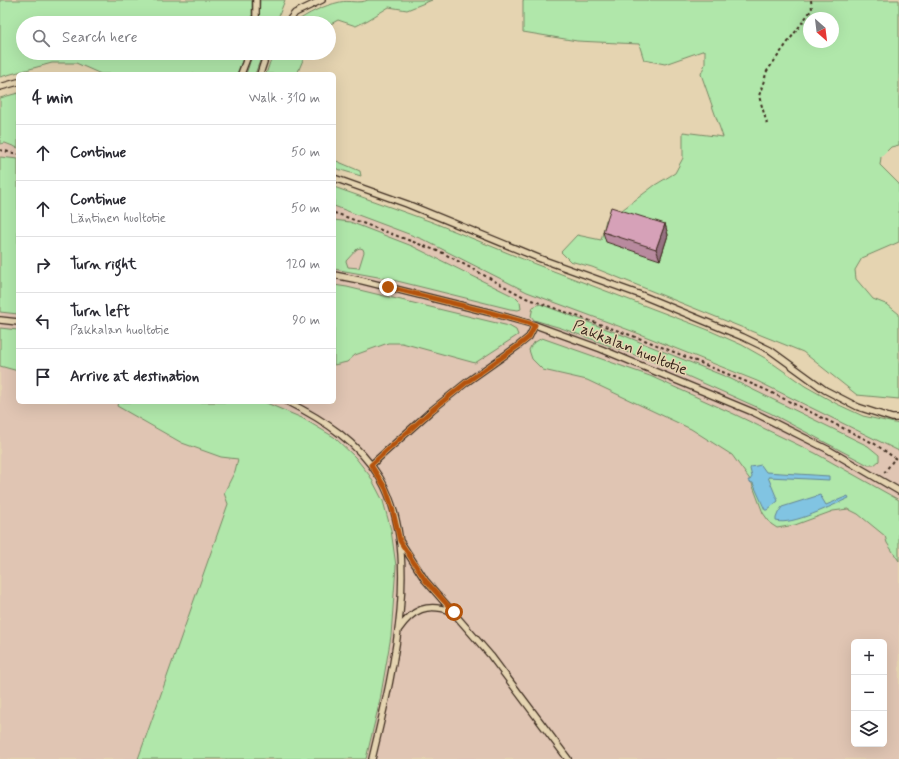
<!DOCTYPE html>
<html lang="en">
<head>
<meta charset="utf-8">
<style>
	body { margin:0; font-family:Mynerve,sans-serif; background:#f2f2f3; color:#2b2b33 }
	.controls { position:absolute; right:12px; bottom:12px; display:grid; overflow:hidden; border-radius:6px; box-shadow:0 4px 16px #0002 }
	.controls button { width:36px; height:36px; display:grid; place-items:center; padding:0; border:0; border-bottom:1px solid #e1e1e2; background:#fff; color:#2b2b33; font:20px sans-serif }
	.compass { position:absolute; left:803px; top:12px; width:36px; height:36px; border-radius:50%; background:#fff; box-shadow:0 4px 16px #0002; rotate:152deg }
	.stop { position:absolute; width:12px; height:12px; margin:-9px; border:3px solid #b45309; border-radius:50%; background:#fff }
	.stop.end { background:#b45309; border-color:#fff; box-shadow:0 1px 4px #0008 }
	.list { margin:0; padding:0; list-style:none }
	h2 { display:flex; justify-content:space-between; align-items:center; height:52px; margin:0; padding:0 16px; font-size:17px }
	h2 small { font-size:13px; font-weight:400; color:#7c7c81 }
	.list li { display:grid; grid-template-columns:26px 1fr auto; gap:12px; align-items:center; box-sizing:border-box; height:56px; padding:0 16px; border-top:1px solid #e1e1e2 }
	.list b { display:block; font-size:15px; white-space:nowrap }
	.list p { margin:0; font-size:13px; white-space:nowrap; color:#7c7c81 }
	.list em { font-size:13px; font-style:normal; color:#7c7c81 }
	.icon { flex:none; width:22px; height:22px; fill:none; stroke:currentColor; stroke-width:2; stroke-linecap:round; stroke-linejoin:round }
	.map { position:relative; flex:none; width:899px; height:759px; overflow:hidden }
	.search { position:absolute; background:#fff; box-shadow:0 4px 16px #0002; left:16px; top:16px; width:320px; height:44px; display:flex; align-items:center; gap:10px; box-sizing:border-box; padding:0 14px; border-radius:22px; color:#7c7c81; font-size:15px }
	.panel { position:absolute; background:#fff; box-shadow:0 4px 16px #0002; left:16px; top:72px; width:320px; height:332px; border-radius:6px }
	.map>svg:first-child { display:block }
</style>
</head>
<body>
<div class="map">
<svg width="899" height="759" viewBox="0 0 899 759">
	<rect width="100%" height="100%" fill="#e5d4b1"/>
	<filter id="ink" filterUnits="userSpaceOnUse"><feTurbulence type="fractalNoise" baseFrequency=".025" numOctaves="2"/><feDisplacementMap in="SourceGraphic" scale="8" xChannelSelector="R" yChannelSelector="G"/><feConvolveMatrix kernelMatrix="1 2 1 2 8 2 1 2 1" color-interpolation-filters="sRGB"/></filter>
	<g filter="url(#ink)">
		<!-- built -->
		<path fill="#e0c5b3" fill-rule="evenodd" d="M 5,143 L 18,148 L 18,402 L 334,402 L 334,206 L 422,239 L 512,284 L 899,439 L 899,759 L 0,759 L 0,144 ZM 854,642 L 884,642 L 884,744 L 854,744 Z"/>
		<!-- green -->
		<path fill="#b0e7aa" stroke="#768864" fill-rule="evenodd" d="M 0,0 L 252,0 L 252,23 L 23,23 L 23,53 L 245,53 L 237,74 L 101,74 L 76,63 L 52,63 L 0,77 Z
			M 260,0 L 285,0 L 276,23 L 259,23 Z
			M 368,0 L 432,0 L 407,10 L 389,7 L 368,20 L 356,26 L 338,20 L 329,25 L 329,23 L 294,23 C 309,13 322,6 340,2 C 349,0 359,4 368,0 Z
			M 523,0 L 899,0 L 899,145 L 891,147 L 881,157 L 880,165 L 899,184 L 899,242 L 862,258 L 855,270 L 856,279 L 873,299 L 888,305 L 899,314 L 899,399 L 857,395 L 803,352 L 592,267 L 570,261 L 561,252 L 577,235 L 601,240 L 606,220 L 618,213 L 655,185 L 675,173 L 683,158 L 683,132 L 723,137 L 701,74 L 705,64 L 705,50 L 665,64 L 644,60 L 639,44 L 577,41 L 523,32 ZM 809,18 L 833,18 L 833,42 L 809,42 Z
			M 253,53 L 263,53 L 255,74 L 246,74 Z
			M 273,53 L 306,53 L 297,74 L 266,74 Z
			M 18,93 L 18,148 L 5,143 L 0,144 L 0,98 Z
			M 0,157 L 18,159 L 18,314 L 0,312 Z
			M 334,160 L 360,171 L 361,176 L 334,168 Z
			M 334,187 L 432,222 L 535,264 L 706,329 L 742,345 L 765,358 L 805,386 L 837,404 L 863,416 L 899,424 L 899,451 L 757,381 L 637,333 L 527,292 L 422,239 L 334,206 Z
			M 334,220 L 350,222 L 412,246 L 515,297 L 520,302 L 521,309 L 518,310 L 510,309 L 389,279 L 334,269 ZM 360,248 L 363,249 L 364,252 L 359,268 L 348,267 L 346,261 L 357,249 Z
			M 334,285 L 347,287 L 509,326 L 516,330 L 518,335 L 475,363 L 402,343 L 388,343 L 355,355 L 347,362 L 334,365 Z
			M 540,304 L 625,336 L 729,378 L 868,446 L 879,455 L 879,461 L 874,465 L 868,465 L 770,413 L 665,366 L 561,328 L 534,320 L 531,316 L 533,307 Z
			M 0,328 L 18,330 L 18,371 L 0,366 Z
			M 542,338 L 650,376 L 734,414 L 815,453 L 899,500 L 899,561 L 887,543 L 885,536 L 858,514 L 848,509 L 833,511 L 795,525 L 777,528 L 771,524 L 763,513 L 751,481 L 732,455 L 691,429 L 587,380 L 543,370 L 532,359 L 529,350 L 532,344 Z
			M 118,402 L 264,402 L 302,418 L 334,437 L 355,457 L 370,476 L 383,501 L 391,530 L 396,566 L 391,636 L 380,700 L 366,759 L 138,759 L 228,504 L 224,493 L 235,471 L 238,459 L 221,457 L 182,443 L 117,406 Z"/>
		<!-- water -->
		<path fill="#81c4e2" stroke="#658694" d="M 761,465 L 766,472 L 829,476 L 829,480 L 768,477 L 778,501 L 767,510 L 765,510 L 753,483 L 749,482 L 748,480 L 750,480 L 752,477 L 750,469 L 751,467 Z
			M 820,495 L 826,505 L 848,496 L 849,498 C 833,505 792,526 776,521 L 776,518 L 778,513 L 782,507 Z"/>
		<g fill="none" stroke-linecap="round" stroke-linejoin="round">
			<!-- service casing -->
			<g stroke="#3b2a1e" stroke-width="8">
				<path id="service" d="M 256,23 L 256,0
					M 287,23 L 295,13 L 322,0
					M 241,74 L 249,53
					M 260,74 L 267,53
					M 0,87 L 18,82
					M 334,178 L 407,204 L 541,259 L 641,295 L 743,337 L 770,350 L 825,390 L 858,407 L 892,418 L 899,418
					M 334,275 L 359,280 L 492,313 L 535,325 L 601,349 L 755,413 L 827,449 L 899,491
					M 0,320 L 18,322
					M 288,402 C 324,420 358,442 380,478 C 424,553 391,679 372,759
					M 371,465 L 432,410 L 467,382 L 518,346 L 529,337 L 535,325
					M 400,541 L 425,580 L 491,656 L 568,759
					M 399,629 C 413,609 427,603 451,611"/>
			</g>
			<!-- path -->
			<path stroke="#3b2a1e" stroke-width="2" stroke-dasharray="3 3" stroke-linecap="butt" d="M 767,124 L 759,96 L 767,71 L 812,9 L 811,0
				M 0,150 L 18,154
				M 334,213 L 338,214 L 443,253 L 526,298 L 647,341 L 764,389 L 875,444 L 899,461
				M 884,473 L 895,458"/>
			<!-- service -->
			<use href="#service" stroke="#e5d4b1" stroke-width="5.5"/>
		</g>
		<!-- wall -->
		<path fill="#b88a9e" stroke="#3b2a1e" d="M 665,224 L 668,235 L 660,260 L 606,242 L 603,232 Z"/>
		<!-- shaded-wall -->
		<path fill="#967181" stroke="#3b2a1e" d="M 665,224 L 668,235 L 660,260 L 656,249 Z"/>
		<!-- building -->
		<path fill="#d6a1b8" stroke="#3b2a1e" d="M 611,207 L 665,224 L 656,249 L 603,232 Z"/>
	</g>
	<g fill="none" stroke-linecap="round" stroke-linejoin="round" filter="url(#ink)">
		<!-- route -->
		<path stroke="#b45309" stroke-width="5" d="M 388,287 L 492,313 L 535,325 L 529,337 L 518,346 L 467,382 L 432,410 L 371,465 L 386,489 L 392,507 L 400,541 L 425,580 L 454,612"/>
	</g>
	<g text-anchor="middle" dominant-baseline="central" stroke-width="3" stroke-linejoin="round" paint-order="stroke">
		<!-- street labels -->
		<g font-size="16" fill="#3b2a1e" stroke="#e5d4b1">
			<text transform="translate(630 348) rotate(22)">Pakkalan huoltotie</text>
		</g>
	</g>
</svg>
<div class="controls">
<button>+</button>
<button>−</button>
<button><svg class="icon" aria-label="layers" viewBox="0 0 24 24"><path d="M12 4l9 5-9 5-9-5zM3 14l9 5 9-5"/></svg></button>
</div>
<svg class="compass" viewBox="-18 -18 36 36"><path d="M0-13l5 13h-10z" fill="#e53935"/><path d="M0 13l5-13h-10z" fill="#7c7c81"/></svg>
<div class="stop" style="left:454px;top:612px"></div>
<div class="stop end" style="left:388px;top:287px"></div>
<div class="search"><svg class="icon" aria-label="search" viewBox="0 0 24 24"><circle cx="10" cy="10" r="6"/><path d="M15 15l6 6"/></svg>Search here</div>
<section class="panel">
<h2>4 min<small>Walk · 310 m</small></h2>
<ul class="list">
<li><svg class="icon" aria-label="ahead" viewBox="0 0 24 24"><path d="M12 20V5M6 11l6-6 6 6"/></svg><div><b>Continue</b></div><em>50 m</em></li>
<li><svg class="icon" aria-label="ahead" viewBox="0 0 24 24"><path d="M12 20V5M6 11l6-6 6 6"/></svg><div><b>Continue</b><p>Läntinen huoltotie</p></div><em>50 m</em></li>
<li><svg class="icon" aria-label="right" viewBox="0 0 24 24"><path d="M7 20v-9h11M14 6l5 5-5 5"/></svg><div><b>Turn right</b></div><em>120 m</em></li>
<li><svg class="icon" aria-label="left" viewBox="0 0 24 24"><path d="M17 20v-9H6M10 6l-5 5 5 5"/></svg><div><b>Turn left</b><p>Pakkalan huoltotie</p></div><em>90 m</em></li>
<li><svg class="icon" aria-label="arrive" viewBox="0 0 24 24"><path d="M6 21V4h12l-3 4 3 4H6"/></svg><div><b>Arrive at destination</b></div></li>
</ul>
</section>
</div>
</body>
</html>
